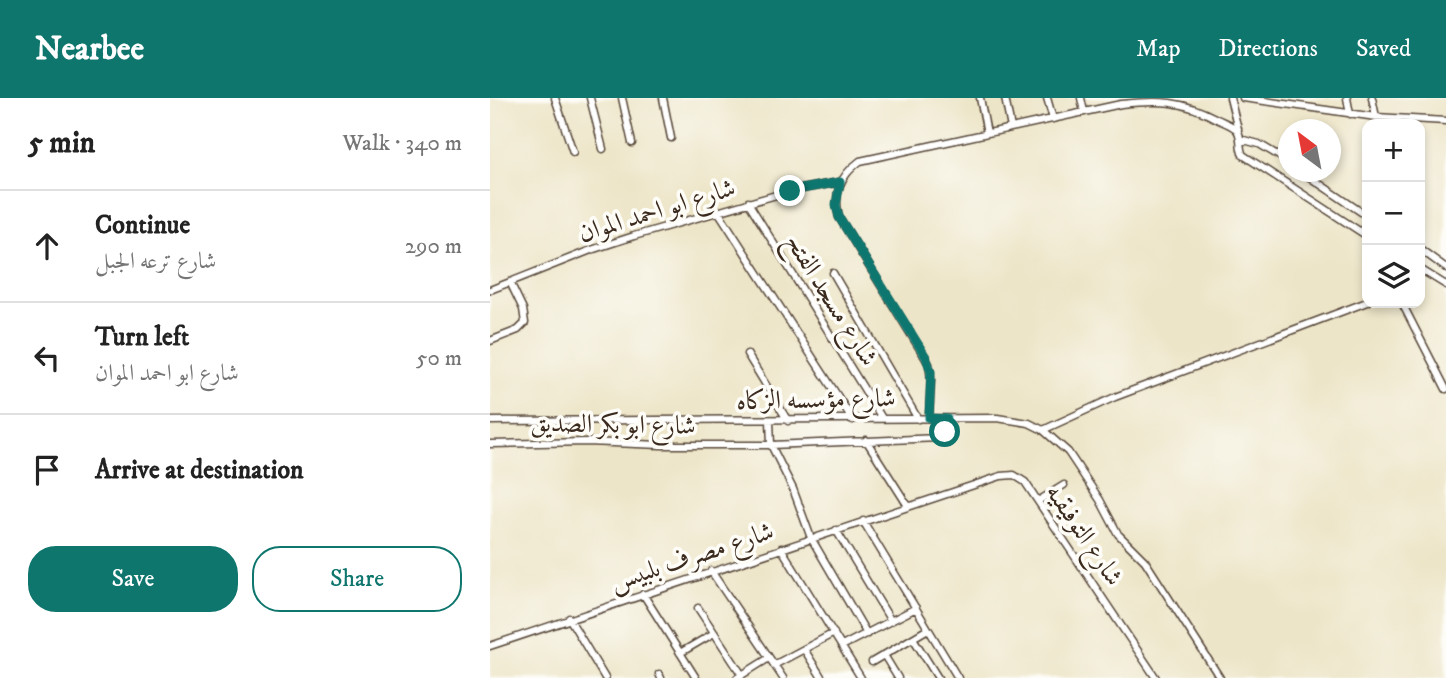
<!DOCTYPE html>
<html lang="en">
<head>
<meta charset="utf-8">
<style>
	body { margin:0; font-family:"IM FELL DW Pica",Amiri,serif; background:#f6f6f6; color:#222 }
	.controls { position:absolute; right:21px; top:21px; display:grid; overflow:hidden; border-radius:14px; box-shadow:0 4px 10px #0003 }
	.controls button { width:63px; height:63px; display:grid; place-items:center; padding:0; border:0; border-bottom:2px solid #e0e0e0; background:#fff; color:#222; font:35px sans-serif }
	.compass { position:absolute; left:788px; top:21px; width:63px; height:63px; border-radius:50%; background:#fff; box-shadow:0 4px 10px #0003; rotate:328deg }
	.stop { position:absolute; width:21px; height:21px; margin:-16px; border:5px solid #0f766e; border-radius:50%; background:#fff }
	.stop.end { background:#0f766e; border-color:#fff; box-shadow:0 2px 7px #0008 }
	.list { margin:0; padding:0; list-style:none }
	h2 { display:flex; justify-content:space-between; align-items:center; height:91px; margin:0; padding:0 28px; font-size:30px }
	h2 small { font-size:23px; font-weight:400; color:#767676 }
	.list li { display:grid; grid-template-columns:46px 1fr auto; gap:21px; align-items:center; box-sizing:border-box; height:112px; padding:0 28px; border-top:2px solid #e0e0e0 }
	.list b { display:block; font-size:26px; white-space:nowrap }
	.list p { margin:0; font-size:23px; white-space:nowrap; color:#767676 }
	.list em { font-size:23px; font-style:normal; color:#767676 }
	.actions { display:flex; gap:14px; padding:21px 28px }
	.actions a { flex:1; padding:16px 0; border:2px solid #0f766e; border-radius:28px; text-align:center; font-size:24px; color:#0f766e }
	.actions .main { background:#0f766e; color:#fff }
	.icon { flex:none; width:38px; height:38px; fill:none; stroke:currentColor; stroke-width:2; stroke-linecap:round; stroke-linejoin:round }
	.map { position:relative; flex:none; width:956px; height:580px; overflow:hidden }
	header { display:flex; align-items:center; gap:42px; box-sizing:border-box; height:98px; padding:0 35px; background:#0f766e; color:#fff }
	header strong { font-size:33px }
	nav { display:flex; gap:38px; margin-inline-start:auto; font-size:24px }
	main { display:flex }
	aside { flex:1; background:#fff }
	.map>svg:first-child { display:block }
</style>
</head>
<body>
<header>
<strong>Nearbee</strong>
<nav><a>Map</a><a>Directions</a><a>Saved</a></nav>
</header>
<main>
<aside>
<h2>5 min<small>Walk · 340 m</small></h2>
<ul class="list">
<li><svg class="icon" aria-label="ahead" viewBox="0 0 24 24"><path d="M12 20V5M6 11l6-6 6 6"/></svg><div><b>Continue</b><p>شارع ترعه الجبل</p></div><em>290 m</em></li>
<li><svg class="icon" aria-label="left" viewBox="0 0 24 24"><path d="M17 20v-9H6M10 6l-5 5 5 5"/></svg><div><b>Turn left</b><p>شارع ابو احمد الموان</p></div><em>50 m</em></li>
<li><svg class="icon" aria-label="arrive" viewBox="0 0 24 24"><path d="M6 21V4h12l-3 4 3 4H6"/></svg><div><b>Arrive at destination</b></div></li>
</ul>
<div class="actions"><a class="main">Save</a><a>Share</a></div>
</aside>
<div class="map">
<svg width="956" height="580" viewBox="0 0 956 580">
	<rect width="100%" height="100%" fill="#fdfcf7"/>
	<filter id="ink" filterUnits="userSpaceOnUse"><feTurbulence type="fractalNoise" baseFrequency=".0143" numOctaves="2"/><feDisplacementMap in="SourceGraphic" scale="14" xChannelSelector="R" yChannelSelector="G"/><feConvolveMatrix kernelMatrix="1 2 1 2 8 2 1 2 1" color-interpolation-filters="sRGB"/></filter>
	<filter id="wash" filterUnits="userSpaceOnUse"><feTurbulence type="fractalNoise" baseFrequency=".00686" numOctaves="4" result="noise"/><feDisplacementMap in="SourceGraphic" scale="28" xChannelSelector="R" yChannelSelector="G"/><feGaussianBlur stdDeviation="1.57" result="paint"/><feColorMatrix in="noise" values="0 0 0 0 0 0 0 0 0 0 0 0 0 0 0 0 0 1.4 0 .05"/><feComposite in="paint" operator="in"/></filter>
	<g filter="url(#wash)">
		<rect width="100%" height="100%" fill="#ede5c8"/>
	</g>
	<g filter="url(#ink)">
		<g fill="none" stroke-linecap="round" stroke-linejoin="round">
			<!-- minor casing -->
			<g stroke="#564638" stroke-width="9">
				<path id="minor" d="M 65,0 L 83,54
					M 100,0 L 113,51
					M 132,0 L 142,45
					M 173,0 L 181,40
					M 490,0 L 497,35
					M 515,0 L 521,30
					M 557,0 L 563,21
					M 591,0 L 594,14
					M 740,0 L 748,31
					M 753,0 L 886,19 L 956,23
					M 857,0 L 860,16
					M 882,0 L 886,19
					M 750,41 L 769,46 L 799,64
					M 812,74 L 877,118
					M 258,104 L 392,320
					M 228,113 L 363,322
					M 930,151 L 956,170
					M 930,171 L 956,187
					M 343,175 L 428,321
					M 0,192 L 101,152 L 144,138 L 300,93 L 350,84
					M 912,205 L 956,291
					M 0,243 L 28,232 L 35,225 L 33,211 L 20,184
					M 257,256 L 298,323
					M 439,320 L 441,281 L 439,266 L 349,119 C 343,95 350,78 370,63 L 631,6 C 669,2 692,2 727,21 C 733,24 742,27 746,31 C 753,38 748,49 753,57 L 877,138
					M 0,323 L 507,320 L 539,325 L 553,332 L 578,354 L 610,402 L 628,436 L 655,463 L 730,580
					M 280,323 L 281,347 L 303,391 L 321,440 L 377,536
					M 553,332 L 625,299 L 877,204
					M 376,342 L 418,408
					M 0,346 L 98,344 L 171,347 L 281,347 L 449,340 L 454,336 L 457,321
					M 548,403 L 574,387
					M 373,423 L 468,580
					M 346,432 L 401,523
					M 291,450 L 371,580
					M 221,473 L 293,580
					M 153,496 L 206,580
					M 208,510 L 252,577
					M 79,520 L 115,580
					M 423,540 L 448,580
					M 0,548 L 511,378 L 524,377 L 535,384 L 666,580
					M 352,548 L 426,510
					M 314,551 L 332,580
					M 190,555 L 224,535
					M 394,557 L 408,580
					M 382,564 L 438,531
					M 284,567 L 344,535
					M 169,576 L 171,580
					M 247,580 L 279,560"/>
			</g>
			<!-- minor -->
			<use href="#minor" stroke="#fff" stroke-width="6"/>
		</g>
	</g>
	<g fill="none" stroke-linecap="round" stroke-linejoin="round" filter="url(#ink)">
		<!-- route -->
		<path stroke="#0f766e" stroke-width="9" d="M 300,93 L 350,84 L 346,107 L 349,119 L 436,259 L 441,274 L 439,320 L 457,321 L 455,334"/>
	</g>
	<g text-anchor="middle" dominant-baseline="central" stroke-width="7" stroke-linejoin="round" paint-order="stroke">
		<!-- street labels -->
		<g font-size="26" fill="#3b2a1e" stroke="#fdfcf7">
			<text transform="translate(167 113) rotate(-17)">شارع ابو احمد الموان</text>
			<text transform="translate(341 202) rotate(58)">شارع مسجد الفتح</text>
			<text transform="translate(326 302) rotate(-1)">شارع مؤسسه الزكاه</text>
			<text transform="translate(123 327) rotate(1)">شارع ابو بكر الصديق</text>
			<text transform="translate(594 437) rotate(56)">شارع التوفيقيه</text>
			<text transform="translate(202 459) rotate(-18)">شارع مصرف بلبيس</text>
		</g>
	</g>
</svg>
<div class="controls">
<button>+</button>
<button>−</button>
<button><svg class="icon" aria-label="layers" viewBox="0 0 24 24"><path d="M12 4l9 5-9 5-9-5zM3 14l9 5 9-5"/></svg></button>
</div>
<svg class="compass" viewBox="-18 -18 36 36"><path d="M0-13l5 13h-10z" fill="#e53935"/><path d="M0 13l5-13h-10z" fill="#767676"/></svg>
<div class="stop" style="left:455px;top:334px"></div>
<div class="stop end" style="left:300px;top:93px"></div>
</div>
</main>
</body>
</html>
